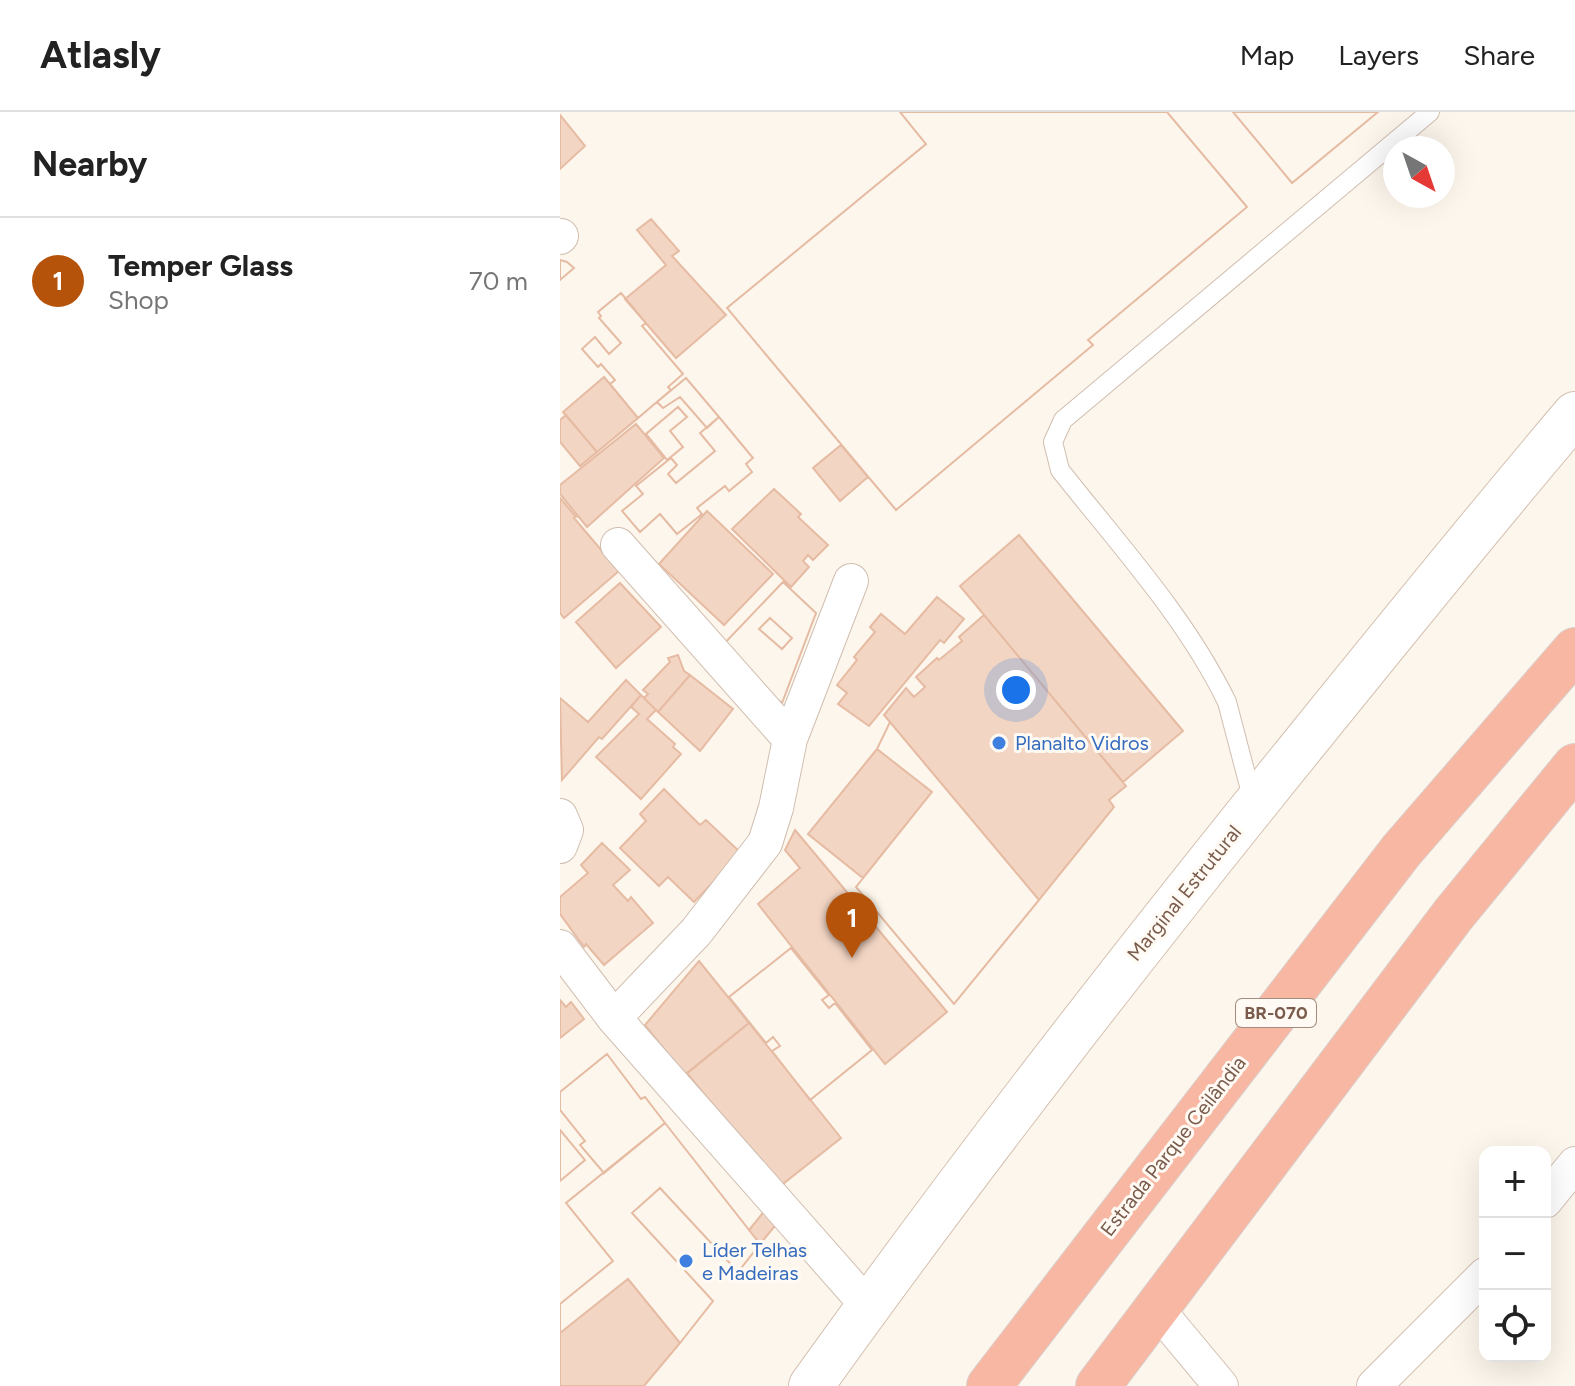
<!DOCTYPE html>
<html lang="en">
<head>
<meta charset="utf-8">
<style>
	body { margin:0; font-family:Figtree,sans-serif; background:#f6f6f6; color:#222 }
	.controls { position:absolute; right:24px; bottom:24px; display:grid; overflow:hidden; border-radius:16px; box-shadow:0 8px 32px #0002 }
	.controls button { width:72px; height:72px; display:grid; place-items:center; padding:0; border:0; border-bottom:2px solid #e0e0e0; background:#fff; color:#222; font:40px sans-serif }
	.compass { position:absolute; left:823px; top:24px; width:72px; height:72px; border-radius:50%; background:#fff; box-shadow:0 8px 32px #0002; rotate:140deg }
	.you { position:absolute; left:456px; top:578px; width:28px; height:28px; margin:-20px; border:6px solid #fff; border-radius:50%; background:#1a73e8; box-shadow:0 0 0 12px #1a73e833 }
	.badge { display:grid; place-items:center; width:52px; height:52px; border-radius:50%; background:#b45309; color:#fff; font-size:26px; font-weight:700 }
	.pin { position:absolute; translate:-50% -66px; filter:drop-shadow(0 2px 4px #0008) }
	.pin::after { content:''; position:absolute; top:42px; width:28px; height:24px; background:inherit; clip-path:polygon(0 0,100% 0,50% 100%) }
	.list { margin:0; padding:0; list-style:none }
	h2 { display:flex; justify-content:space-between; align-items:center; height:104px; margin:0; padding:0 32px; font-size:34px }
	h2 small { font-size:26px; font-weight:400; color:#767676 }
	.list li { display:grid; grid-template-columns:52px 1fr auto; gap:24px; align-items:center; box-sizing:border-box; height:128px; padding:0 32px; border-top:2px solid #e0e0e0 }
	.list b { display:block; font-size:30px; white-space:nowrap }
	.list p { margin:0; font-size:26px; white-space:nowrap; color:#767676 }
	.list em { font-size:26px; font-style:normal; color:#767676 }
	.icon { flex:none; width:44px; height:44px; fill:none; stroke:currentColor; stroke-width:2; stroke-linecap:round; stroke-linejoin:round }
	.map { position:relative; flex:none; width:1015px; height:1274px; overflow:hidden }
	header { display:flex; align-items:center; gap:48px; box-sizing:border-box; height:112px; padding:0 40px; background:#fff; border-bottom:2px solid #e0e0e0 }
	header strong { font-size:38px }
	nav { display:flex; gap:44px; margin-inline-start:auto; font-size:28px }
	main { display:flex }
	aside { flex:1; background:#fff }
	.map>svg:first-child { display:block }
</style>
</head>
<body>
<header>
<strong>Atlasly</strong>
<nav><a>Map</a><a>Layers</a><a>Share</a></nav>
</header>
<main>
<aside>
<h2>Nearby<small></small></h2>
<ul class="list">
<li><span class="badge">1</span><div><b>Temper Glass</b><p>Shop</p></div><em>70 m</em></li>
</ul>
</aside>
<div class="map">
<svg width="1015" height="1274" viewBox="0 0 1015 1274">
	<rect width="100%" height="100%" fill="#fdf6ec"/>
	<!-- building -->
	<path fill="#f3d5c3" stroke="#e6bba3" stroke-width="2" fill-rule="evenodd" d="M 340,0 L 607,0 L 687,95 L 528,228 L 533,233 L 336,398 L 167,196 L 366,32 Z
		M 340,0 L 607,0 L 687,95 L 528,228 L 533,233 L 336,398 L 167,196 L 366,32 Z
		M 673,0 L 818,0 L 732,71 Z
		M 673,0 L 818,0 L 732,71 Z
		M 0,3 L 25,34 L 0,57 Z
		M 91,107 L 119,139 L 112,144 L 166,203 L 116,246 L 65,187 L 106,153 L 77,118 Z
		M 0,148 L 7,150 L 14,156 L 0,168 Z
		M 0,148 L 7,150 L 14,156 L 0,168 Z
		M 61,181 L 86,211 L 82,214 L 123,262 L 108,275 L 111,278 L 78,306 L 50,272 L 55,268 L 41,252 L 38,255 L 22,237 L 35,225 L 49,242 L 61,231 L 39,206 L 41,204 L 38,200 Z
		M 61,181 L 86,211 L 82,214 L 123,262 L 108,275 L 111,278 L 78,306 L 50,272 L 55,268 L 41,252 L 38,255 L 22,237 L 35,225 L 49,242 L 61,231 L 39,206 L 41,204 L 38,200 Z
		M 44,265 L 78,306 L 37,340 L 3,300 Z
		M 126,266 L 159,305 L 147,316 L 120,285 L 103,296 L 97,290 Z
		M 126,266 L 159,305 L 147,316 L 120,285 L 103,296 L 97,290 Z
		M 118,295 L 127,305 L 110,319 L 123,335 L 107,348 L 86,322 Z
		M 118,295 L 127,305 L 110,319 L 123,335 L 107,348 L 86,322 Z
		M 6,303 L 37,340 L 20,354 L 0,330 L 0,308 Z
		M 159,305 L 193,346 L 186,352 L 192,360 L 169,379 L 165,374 L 137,396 L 142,402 L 117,422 L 100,402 L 80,420 L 62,399 L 83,382 L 76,374 L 111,346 L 117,353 L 108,362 L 116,371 L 155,339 L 140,321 Z
		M 159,305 L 193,346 L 186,352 L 192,360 L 169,379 L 165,374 L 137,396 L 142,402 L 117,422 L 100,402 L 80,420 L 62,399 L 83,382 L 76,374 L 111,346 L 117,353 L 108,362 L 116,371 L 155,339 L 140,321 Z
		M 76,312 L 104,346 L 27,415 L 0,382 L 0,373 Z
		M 281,333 L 308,365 L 280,389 L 253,356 Z
		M 214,377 L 241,402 L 238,405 L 268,433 L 253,448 L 248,443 L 243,449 L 249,455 L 231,475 L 172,417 Z
		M 0,386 L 16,405 L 14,406 L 59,459 L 4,506 L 0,501 Z
		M 147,399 L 213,462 L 164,513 L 99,452 Z
		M 459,423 L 623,619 L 563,670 L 400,474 Z
		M 223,470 L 256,501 L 222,591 L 196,571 L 160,536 ZM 210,506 L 232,526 L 222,537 L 199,517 Z
		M 223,470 L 256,501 L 222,591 L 196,571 L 160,536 ZM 210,506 L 232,526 L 222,537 L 199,517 Z
		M 60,471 L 101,515 L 56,556 L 16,510 Z
		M 377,485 L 404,507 L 384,531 L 380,528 L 309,614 L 278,592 L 287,581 L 277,573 L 297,548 L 294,545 L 315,520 L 310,515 L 321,502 L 345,522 Z
		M 424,503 L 566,674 L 549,688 L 554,695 L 479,788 L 324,603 L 346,576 L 354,585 L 365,575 L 356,565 L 377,546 L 379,548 L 402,529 L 399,525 Z
		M 118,543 L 124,559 L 130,563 L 98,600 L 84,586 L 88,582 L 83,578 L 110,550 L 108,546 Z
		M 130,563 L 173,597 L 140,639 L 98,600 Z
		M 66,568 L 81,583 L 42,627 L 39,625 L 2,668 L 0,586 L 28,610 Z
		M 81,583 L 96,598 L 87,607 L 115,632 L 113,635 L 121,642 L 81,687 L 36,645 L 79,602 L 71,595 Z
		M 330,610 L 479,788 L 394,892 L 296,775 L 372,680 L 317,637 Z
		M 330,610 L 479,788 L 394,892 L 296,775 L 372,680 L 317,637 Z
		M 317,637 L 372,680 L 303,766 L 248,722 Z
		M 104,677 L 140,713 L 146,708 L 181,741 L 134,790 L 108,765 L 99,774 L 60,736 L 86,709 L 80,702 Z
		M 235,718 L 387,900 L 325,952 L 198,792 L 240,756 L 225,738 Z
		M 42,731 L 70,758 L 53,773 L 68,789 L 71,785 L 93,811 L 44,853 L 26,832 L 24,835 L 0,802 L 0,785 L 28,761 L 21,753 Z
		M 231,836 L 269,883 L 262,888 L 269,896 L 275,891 L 312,938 L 250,988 L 212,939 L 220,934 L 213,925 L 206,931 L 169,885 Z
		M 231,836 L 269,883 L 262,888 L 269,896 L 275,891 L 312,938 L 250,988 L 212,939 L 220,934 L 213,925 L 206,931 L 169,885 Z
		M 139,849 L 189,911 L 125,963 L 85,913 Z
		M 0,888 L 6,895 L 11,890 L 24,907 L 0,926 Z
		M 189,911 L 281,1026 L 219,1075 L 127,961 Z
		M 47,942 L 81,987 L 85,985 L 105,1011 L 44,1061 L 20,1033 L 25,1029 L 0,998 L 0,980 Z
		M 47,942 L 81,987 L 85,985 L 105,1011 L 44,1061 L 20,1033 L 25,1029 L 0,998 L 0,980 Z
		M 105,1011 L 200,1132 L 178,1160 L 100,1076 L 72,1101 L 153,1189 L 120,1231 L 68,1167 L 0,1221 L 0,1192 L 53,1149 L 6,1091 Z
		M 105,1011 L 200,1132 L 178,1160 L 100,1076 L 72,1101 L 153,1189 L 120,1231 L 68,1167 L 0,1221 L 0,1192 L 53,1149 L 6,1091 Z
		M 0,1018 L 25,1048 L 0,1069 Z
		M 0,1018 L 25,1048 L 0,1069 Z
		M 220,1080 L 232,1093 L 200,1132 L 189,1118 Z
		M 68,1167 L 120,1231 L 84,1274 L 0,1274 L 0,1221 Z"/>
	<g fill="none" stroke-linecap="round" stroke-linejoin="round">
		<!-- service casing -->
		<g stroke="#d1beb0" stroke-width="20">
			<path id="service" d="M 693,689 L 667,590 C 625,504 559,433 500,358 L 493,330 L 503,308 L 870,0"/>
		</g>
		<!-- minor casing -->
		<g stroke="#d1beb0" stroke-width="36">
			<path id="minor" d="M 0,125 L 1,124
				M 58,433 L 230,627
				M 0,704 L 6,718 L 0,734
				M 0,835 L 54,906 L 308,1194
				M 54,906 L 136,820 L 205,731 L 216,696 L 230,627 L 291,469
				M 985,1089 L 1015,1052
				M 596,1196 L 661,1274
				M 814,1274 L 925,1163"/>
		</g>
		<!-- secondary casing -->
		<g stroke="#d6c0b0" stroke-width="46">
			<path id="secondary" d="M 251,1274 C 409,1053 576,839 747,628 C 835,519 924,409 1015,302"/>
		</g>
		<!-- motorway casing -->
		<g stroke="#dad1cd" stroke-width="46">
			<path id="motorway" d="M 429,1274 L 841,739 L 1015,538
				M 538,1274 L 893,803 L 1015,654"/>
		</g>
		<!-- service -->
		<use href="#service" stroke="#fff" stroke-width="18"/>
		<!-- minor -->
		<use href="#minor" stroke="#fff" stroke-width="34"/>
		<!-- secondary -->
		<use href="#secondary" stroke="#fff" stroke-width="44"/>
		<!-- motorway -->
		<use href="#motorway" stroke="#f7b7a3" stroke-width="44"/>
	</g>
	<!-- markers -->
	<g fill="#3f7fe0" stroke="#fffaf3" stroke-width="3">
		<circle cx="439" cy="631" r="8"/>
		<circle cx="126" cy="1149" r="8"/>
	</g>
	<g text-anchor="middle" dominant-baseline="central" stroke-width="6" stroke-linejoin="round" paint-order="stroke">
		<!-- shield labels -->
		<rect fill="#fffaf3" stroke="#a28b7f" stroke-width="2" x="676" y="887" width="80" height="28" rx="6"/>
		<g font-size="18" font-weight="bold" fill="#7a5c4d">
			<text x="716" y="901">BR-070</text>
		</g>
		<!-- shop labels -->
		<g font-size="20" fill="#366cbe" stroke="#fffaf3" text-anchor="start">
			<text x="455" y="631">Planalto Vidros</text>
			<text x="142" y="1138">Líder Telhas<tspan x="142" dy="23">e Madeiras</tspan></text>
		</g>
		<!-- street labels -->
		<g font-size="20" fill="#7a5c4d" stroke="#fffaf3">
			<text transform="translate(624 781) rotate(-51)">Marginal Estrutural</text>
			<text transform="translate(613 1034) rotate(-52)">Estrada Parque Ceilândia</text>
		</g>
	</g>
</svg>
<div class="controls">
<button>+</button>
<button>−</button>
<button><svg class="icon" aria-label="locate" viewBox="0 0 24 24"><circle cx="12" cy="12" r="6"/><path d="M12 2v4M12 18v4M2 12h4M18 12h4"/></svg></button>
</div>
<svg class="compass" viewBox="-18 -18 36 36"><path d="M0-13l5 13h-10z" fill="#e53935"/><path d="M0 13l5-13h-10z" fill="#767676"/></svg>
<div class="you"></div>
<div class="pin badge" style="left:292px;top:846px">1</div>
</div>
</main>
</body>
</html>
